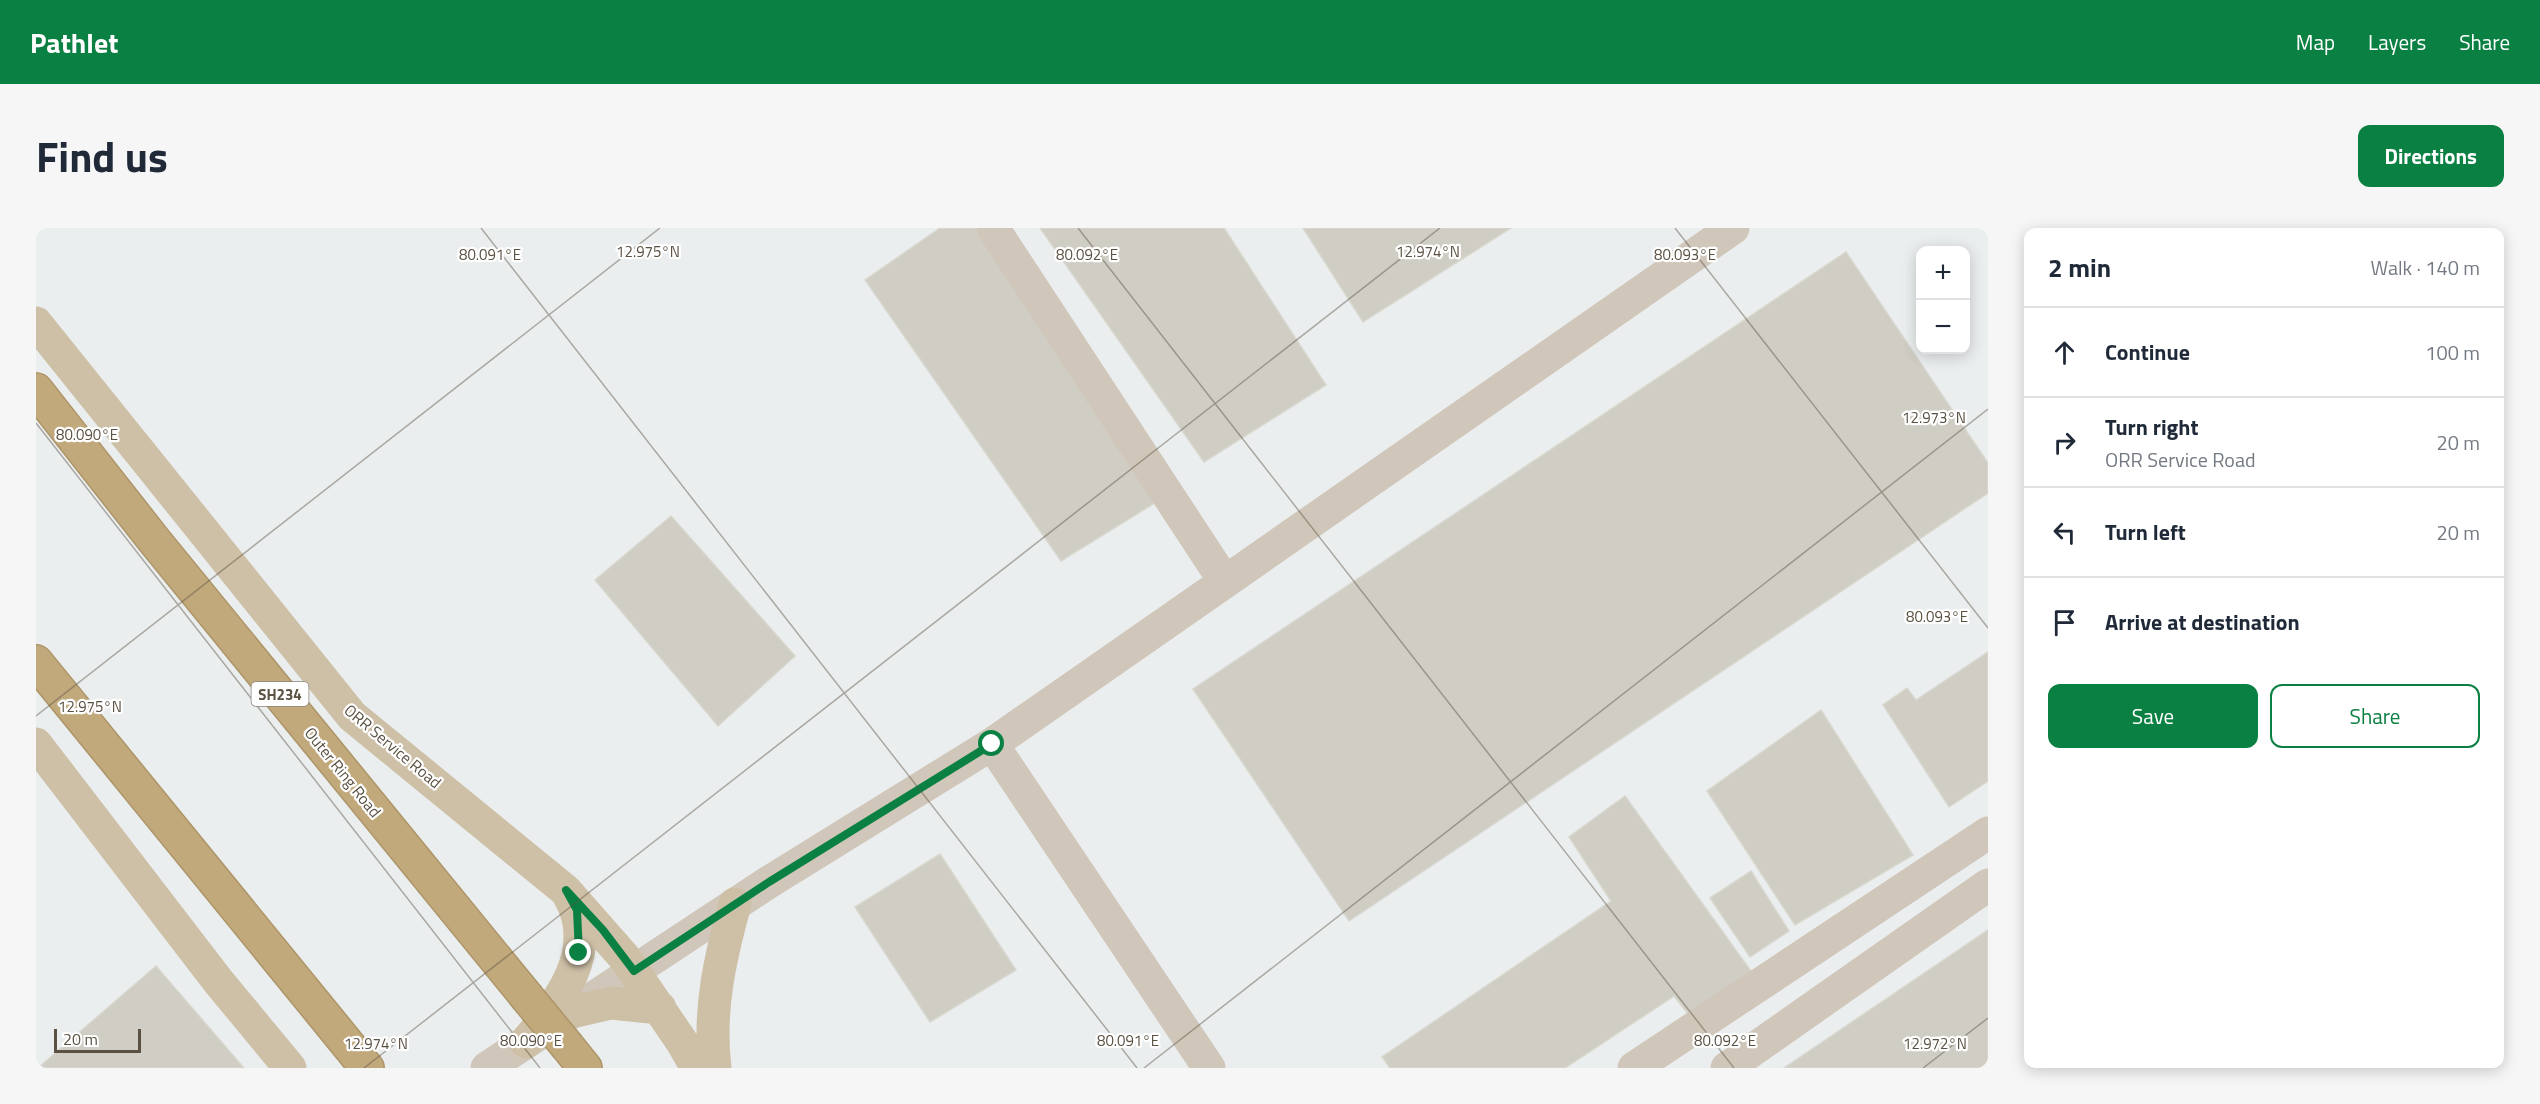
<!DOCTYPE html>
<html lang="en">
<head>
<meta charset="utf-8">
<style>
	body { margin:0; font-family:"Titillium Web",sans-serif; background:#f6f6f7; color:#1f2937 }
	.controls { position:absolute; right:18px; top:18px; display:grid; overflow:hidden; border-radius:12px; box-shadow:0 3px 15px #0003 }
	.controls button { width:54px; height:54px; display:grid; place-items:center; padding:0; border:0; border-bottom:2px solid #e0e1e3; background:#fff; color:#1f2937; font:30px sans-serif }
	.scale { position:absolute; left:18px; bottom:15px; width:87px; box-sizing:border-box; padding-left:6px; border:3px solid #5b5142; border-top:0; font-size:16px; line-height:21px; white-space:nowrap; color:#5b5142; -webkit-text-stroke:4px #fff; paint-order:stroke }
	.stop { position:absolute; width:18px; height:18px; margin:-14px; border:4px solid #0b8043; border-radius:50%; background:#fff }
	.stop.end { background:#0b8043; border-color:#fff; box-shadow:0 2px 6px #0008 }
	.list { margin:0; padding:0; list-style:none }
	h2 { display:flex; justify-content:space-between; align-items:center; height:78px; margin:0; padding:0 24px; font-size:26px }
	h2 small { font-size:20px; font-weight:400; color:#747a83 }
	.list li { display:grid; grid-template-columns:39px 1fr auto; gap:18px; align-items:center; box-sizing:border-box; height:90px; padding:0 24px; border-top:2px solid #e0e1e3 }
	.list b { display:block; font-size:22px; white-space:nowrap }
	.list p { margin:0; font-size:20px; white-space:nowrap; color:#747a83 }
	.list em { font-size:20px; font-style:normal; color:#747a83 }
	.actions { display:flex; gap:12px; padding:18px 24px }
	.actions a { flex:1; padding:14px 0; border:2px solid #0b8043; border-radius:12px; text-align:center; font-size:21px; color:#0b8043 }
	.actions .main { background:#0b8043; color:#fff }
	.icon { flex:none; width:33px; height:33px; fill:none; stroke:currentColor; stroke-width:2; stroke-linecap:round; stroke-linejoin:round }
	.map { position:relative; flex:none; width:1952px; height:840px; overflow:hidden; border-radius:12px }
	header { display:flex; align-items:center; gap:36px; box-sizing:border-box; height:84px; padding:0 30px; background:#0b8043; color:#fff }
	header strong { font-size:28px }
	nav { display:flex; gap:33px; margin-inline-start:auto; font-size:21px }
	.intro { display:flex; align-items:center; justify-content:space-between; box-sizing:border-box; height:144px; padding:0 36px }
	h1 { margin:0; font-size:42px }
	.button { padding:15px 27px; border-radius:12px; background:#0b8043; color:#fff; font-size:21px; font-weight:700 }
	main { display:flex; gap:36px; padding:0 36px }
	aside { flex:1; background:#fff; border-radius:12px; box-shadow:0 3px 15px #0003 }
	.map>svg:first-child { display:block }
</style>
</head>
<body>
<header>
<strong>Pathlet</strong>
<nav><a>Map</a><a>Layers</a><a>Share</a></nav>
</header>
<div class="intro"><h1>Find us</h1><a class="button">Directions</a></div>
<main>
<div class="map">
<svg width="1952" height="840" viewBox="0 0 1952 840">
	<rect width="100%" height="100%" fill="#ebeeef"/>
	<!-- building -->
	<path fill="#cfcdc4" stroke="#d8d7ce" stroke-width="1.5" d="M 904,0 L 940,0 L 1122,273 L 1025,333 L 829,52 Z
		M 1004,0 L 1188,0 L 1290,157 L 1168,234 Z
		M 1267,0 L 1475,0 L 1327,94 Z
		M 1810,24 L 1952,235 L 1952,265 L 1313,693 L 1157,461 Z
		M 635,288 L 759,428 L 682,498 L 559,352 Z
		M 1952,424 L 1952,553 L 1913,579 L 1847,477 L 1871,460 L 1880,472 Z
		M 1785,482 L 1877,627 L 1759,697 L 1671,563 Z
		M 1589,568 L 1715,743 L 1653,787 L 1638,768 L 1529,840 L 1354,840 L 1346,829 L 1575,673 L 1533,609 Z
		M 904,626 L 980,742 L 894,794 L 819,679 Z
		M 1715,643 L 1753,703 L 1714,729 L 1674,670 Z
		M 1952,702 L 1952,840 L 1748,840 Z
		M 120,738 L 208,840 L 2,840 Z"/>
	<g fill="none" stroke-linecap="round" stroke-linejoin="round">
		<!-- highway casing -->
		<g stroke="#ad9568" stroke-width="36">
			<path id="highway" d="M 0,162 L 117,311 L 490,768
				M 0,434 L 331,840
				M 532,819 L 549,840"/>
		</g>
		<!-- minor -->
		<path stroke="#d0c7ba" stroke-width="33" d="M 957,0 L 1189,354
			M 956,516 L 1173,840
			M 451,840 L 733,654 L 956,516 L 1697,0
			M 1598,840 L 1952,605
			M 1691,840 L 1952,657"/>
		<!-- major -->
		<path stroke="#cec0a7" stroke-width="33" d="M 0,95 L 316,488 L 529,662 L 588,729 L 646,814 L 661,840
			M 0,516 L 182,753 L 254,840
			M 536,784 L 575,775 L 624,780
			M 490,814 C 524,774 564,721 533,668
			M 679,840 C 672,783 684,730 699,676"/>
		<!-- highway -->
		<use href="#highway" stroke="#c1a97c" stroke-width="33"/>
		<!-- highway-bridge casing -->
		<g stroke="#ad9568" stroke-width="36" stroke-linecap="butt">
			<path id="highway-bridge" d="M 490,768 L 532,819"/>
		</g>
		<!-- highway-bridge -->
		<use href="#highway-bridge" stroke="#c1a97c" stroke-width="33"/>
	</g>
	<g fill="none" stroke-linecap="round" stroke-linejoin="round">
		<!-- route -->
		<path stroke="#0b8043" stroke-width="8" d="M 543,725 L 541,682 L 530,662 L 567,702 L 598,743 L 733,654 L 956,516"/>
	</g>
	<!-- ticks -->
	<path fill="none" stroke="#5b5142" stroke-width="1.5" stroke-opacity="0.45" d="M 445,0 L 1101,840M 1042,0 L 1698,840M 1639,0 L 1952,400M 0,195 L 504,840M 0,488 L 624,0M 328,840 L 1404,0M 1108,840 L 1952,181M 1887,840 L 1952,790"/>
	<g text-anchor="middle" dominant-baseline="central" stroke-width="4.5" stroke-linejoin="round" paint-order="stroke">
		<!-- shield labels -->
		<rect fill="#fff" stroke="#8c857b" stroke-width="1.5" x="215.5" y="454" width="57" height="24" rx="4.5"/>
		<g font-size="15" font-weight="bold" fill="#5b5142">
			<text x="244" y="466">SH234</text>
		</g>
		<!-- street labels -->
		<g font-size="16" fill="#5b5142" stroke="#fff">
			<text transform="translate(357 518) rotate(40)">ORR Service Road</text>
			<text transform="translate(307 544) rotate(51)">Outer Ring Road</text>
		</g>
	</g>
	<g font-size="15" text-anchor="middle" fill="#5b5142" stroke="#fff" stroke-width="4.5" stroke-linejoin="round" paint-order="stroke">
		<text x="612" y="29">12.975°N</text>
		<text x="1392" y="29">12.974°N</text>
		<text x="454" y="32">80.091°E</text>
		<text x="1051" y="32">80.092°E</text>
		<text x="1649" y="32">80.093°E</text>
		<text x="1898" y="195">12.973°N</text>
		<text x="51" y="212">80.090°E</text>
		<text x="1901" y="394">80.093°E</text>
		<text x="54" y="484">12.975°N</text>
		<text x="495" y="818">80.090°E</text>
		<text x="1092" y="818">80.091°E</text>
		<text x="1689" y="818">80.092°E</text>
		<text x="340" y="821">12.974°N</text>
		<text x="1899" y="821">12.972°N</text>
	</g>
</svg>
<div class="controls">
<button>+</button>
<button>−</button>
</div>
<div class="scale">20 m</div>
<div class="stop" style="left:956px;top:516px"></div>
<div class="stop end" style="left:543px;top:725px"></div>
</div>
<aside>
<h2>2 min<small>Walk · 140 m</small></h2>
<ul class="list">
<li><svg class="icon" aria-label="ahead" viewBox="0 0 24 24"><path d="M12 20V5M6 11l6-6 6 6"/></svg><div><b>Continue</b></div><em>100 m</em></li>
<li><svg class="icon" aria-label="right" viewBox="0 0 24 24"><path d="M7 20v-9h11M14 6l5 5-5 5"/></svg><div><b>Turn right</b><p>ORR Service Road</p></div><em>20 m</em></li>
<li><svg class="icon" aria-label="left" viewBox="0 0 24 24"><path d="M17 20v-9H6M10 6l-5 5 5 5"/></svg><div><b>Turn left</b></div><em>20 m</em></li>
<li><svg class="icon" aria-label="arrive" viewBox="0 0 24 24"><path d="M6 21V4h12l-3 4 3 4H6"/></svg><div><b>Arrive at destination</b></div></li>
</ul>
<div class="actions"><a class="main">Save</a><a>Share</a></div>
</aside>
</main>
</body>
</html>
